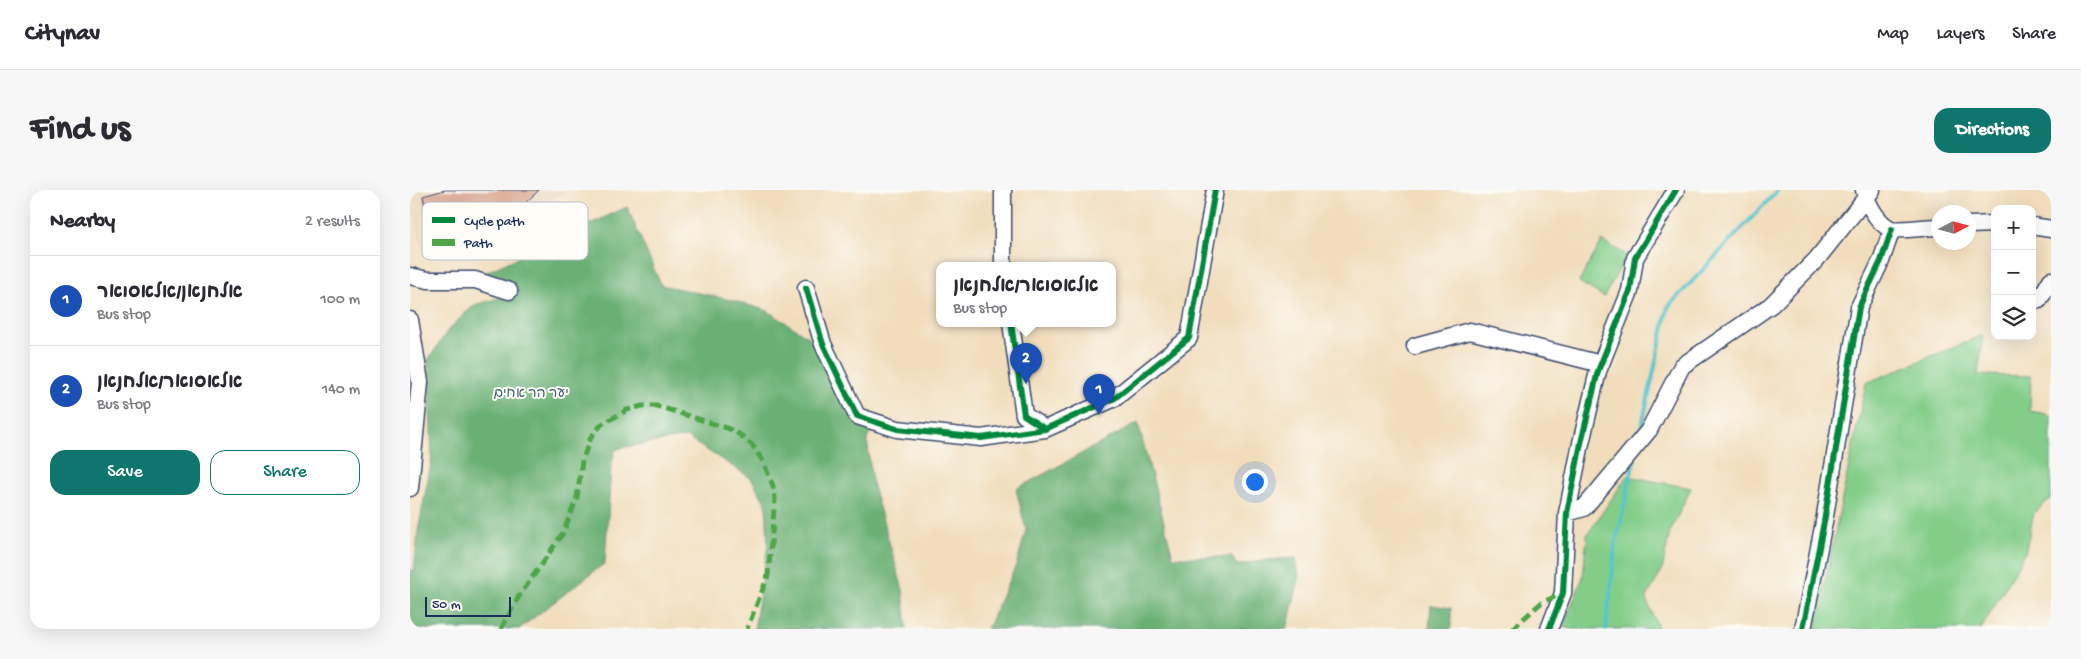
<!DOCTYPE html>
<html lang="en">
<head>
<meta charset="utf-8">
<style>
	body { margin:0; font-family:"Gochi Hand","Playpen Sans Hebrew",sans-serif; background:#f7f7f7; color:#2b2b33 }
	.controls { position:absolute; right:15px; top:15px; display:grid; overflow:hidden; border-radius:10px; box-shadow:0 5px 20px #0002 }
	.controls button { width:45px; height:45px; display:grid; place-items:center; padding:0; border:0; border-bottom:1px solid #e1e1e2; background:#fff; color:#2b2b33; font:25px sans-serif }
	.compass { position:absolute; left:1521px; top:15px; width:45px; height:45px; border-radius:50%; background:#fff; box-shadow:0 5px 20px #0002; rotate:84deg }
	.scale { position:absolute; left:15px; bottom:12px; width:86px; box-sizing:border-box; padding-left:5px; border:2px solid #1b2f5e; border-top:0; font-size:14px; line-height:18px; white-space:nowrap; color:#1b2f5e; -webkit-text-stroke:4px #fdfcf7; paint-order:stroke }
	.you { position:absolute; left:844px; top:291px; width:18px; height:18px; margin:-12px; border:4px solid #fff; border-radius:50%; background:#1a73e8; box-shadow:0 0 0 8px #1a73e833 }
	.badge { display:grid; place-items:center; width:32px; height:32px; border-radius:50%; background:#0f766e; color:#fff; font-size:16px; font-weight:700 }
	.pin { position:absolute; translate:-50% -41px; filter:drop-shadow(0 1px 2px #0008) }
	.pin::after { content:''; position:absolute; top:26px; width:18px; height:15px; background:inherit; clip-path:polygon(0 0,100% 0,50% 100%) }
	.popup { position:absolute; left:526px; top:72px; width:180px; height:65px; box-sizing:border-box; display:grid; place-content:center; border-radius:10px; background:#fff; filter:drop-shadow(0 1px 4px #0005); font-size:16px; white-space:nowrap; color:#7c7c81 }
	.popup b { font-size:19px; color:#2b2b33 }
	.popup::after { content:''; position:absolute; left:50%; top:100%; margin-left:-10px; border:10px solid transparent; border-top-color:#fff }
	.list { margin:0; padding:0; list-style:none }
	h2 { display:flex; justify-content:space-between; align-items:center; height:65px; margin:0; padding:0 20px; font-size:21px }
	h2 small { font-size:16px; font-weight:400; color:#7c7c81 }
	.list li { display:grid; grid-template-columns:32px 1fr auto; gap:15px; align-items:center; box-sizing:border-box; height:90px; padding:0 20px; border-top:1px solid #e1e1e2 }
	.list b { display:block; font-size:19px; white-space:nowrap }
	.list p { margin:0; font-size:16px; white-space:nowrap; color:#7c7c81 }
	.list em { font-size:16px; font-style:normal; color:#7c7c81 }
	.actions { display:flex; gap:10px; padding:15px 20px }
	.actions a { flex:1; padding:11px 0; border:1px solid #0f766e; border-radius:15px; text-align:center; font-size:18px; color:#0f766e }
	.actions .main { background:#0f766e; color:#fff }
	.icon { flex:none; width:28px; height:28px; fill:none; stroke:currentColor; stroke-width:2; stroke-linecap:round; stroke-linejoin:round }
	.map { position:relative; flex:none; width:1641px; height:439px; overflow:hidden; border-radius:15px }
	header { display:flex; align-items:center; gap:30px; box-sizing:border-box; height:70px; padding:0 25px; background:#fff; border-bottom:1px solid #e1e1e2 }
	header strong { font-size:24px }
	nav { display:flex; gap:28px; margin-inline-start:auto; font-size:18px }
	.intro { display:flex; align-items:center; justify-content:space-between; box-sizing:border-box; height:120px; padding:0 30px }
	h1 { margin:0; font-size:35px }
	.button { padding:12px 22px; border-radius:15px; background:#0f766e; color:#fff; font-size:18px; font-weight:700 }
	main { display:flex; gap:30px; padding:0 30px }
	aside { flex:1; background:#fff; border-radius:15px; box-shadow:0 5px 20px #0002 }
	.map>svg:first-child { display:block }
</style>
</head>
<body>
<header>
<strong>Citynav</strong>
<nav><a>Map</a><a>Layers</a><a>Share</a></nav>
</header>
<div class="intro"><h1>Find us</h1><a class="button">Directions</a></div>
<main>
<aside>
<h2>Nearby<small>2 results</small></h2>
<ul class="list">
<li><span class="badge" style="background:#1a4fb4">1</span><div><b>אלחנאן/אלאסואר</b><p>Bus stop</p></div><em>100 m</em></li>
<li><span class="badge" style="background:#1a4fb4">2</span><div><b>אלאסואר/אלחנאן</b><p>Bus stop</p></div><em>140 m</em></li>
</ul>
<div class="actions"><a class="main">Save</a><a>Share</a></div>
</aside>
<div class="map">
<svg width="1641" height="439" viewBox="0 0 1641 439">
	<rect width="100%" height="100%" fill="#fdfcf7"/>
	<filter id="ink" filterUnits="userSpaceOnUse"><feTurbulence type="fractalNoise" baseFrequency=".02" numOctaves="2"/><feDisplacementMap in="SourceGraphic" scale="10" xChannelSelector="R" yChannelSelector="G"/><feConvolveMatrix kernelMatrix="1 2 1 2 8 2 1 2 1" color-interpolation-filters="sRGB"/></filter>
	<filter id="wash" filterUnits="userSpaceOnUse"><feTurbulence type="fractalNoise" baseFrequency=".0096" numOctaves="4" result="noise"/><feDisplacementMap in="SourceGraphic" scale="20" xChannelSelector="R" yChannelSelector="G"/><feGaussianBlur stdDeviation="1.12" result="paint"/><feColorMatrix in="noise" values="0 0 0 0 0 0 0 0 0 0 0 0 0 0 0 0 0 1.4 0 .05"/><feComposite in="paint" operator="in"/></filter>
	<g filter="url(#wash)">
		<rect width="100%" height="100%" fill="#f1ddbc"/>
		<!-- built -->
		<path fill="#e6d0b7" d="M 0,0 L 157,0 L 74,54 L 58,49 L 46,50 L 30,53 L 13,61 L 0,14 Z"/>
		<!-- green -->
		<path fill="#83cd89" stroke="#4f7e74" d="M 1192,51 L 1217,65 L 1194,107 L 1169,92 Z
			M 1573,145 L 1568,185 L 1621,186 L 1620,221 L 1641,225 L 1641,308 L 1624,323 L 1615,363 L 1571,439 L 1405,439 L 1456,193 Z
			M 1217,286 L 1281,298 L 1260,342 L 1252,380 L 1236,409 L 1248,437 L 1246,439 L 1161,439 L 1153,437 L 1173,387 L 1177,345 Z"/>
		<!-- forest -->
		<path fill="#6ab075" stroke="#42706a" d="M 217,17 L 251,95 L 321,110 L 358,121 L 410,155 L 460,244 L 457,248 L 462,293 L 493,400 L 497,439 L 344,439 L 358,354 L 356,314 L 341,288 L 276,247 L 210,258 L 205,261 L 201,276 L 195,373 L 109,439 L 0,439 L 0,380 L 4,381 L 8,341 L 22,268 L 18,170 L 39,139 L 64,115 L 110,102 L 71,89 L 68,86 Z
			M 728,233 L 763,367 L 822,367 L 827,375 L 858,370 L 886,368 L 889,389 L 877,439 L 577,439 L 607,373 L 616,340 L 606,299 Z
			M 1021,415 L 1041,418 L 1041,439 L 1019,439 Z"/>
		<g fill="none" stroke-linecap="round" stroke-linejoin="round">
			<!-- stream -->
			<path stroke="#57c5cc" stroke-width="4" d="M 1231,240 L 1258,117 L 1368,0
				M 1196,439 L 1205,357 L 1225,266"/>
		</g>
		<g id="blocks">
			<!-- building -->
			<path fill="#d69f88" d="M 35,0 L 129,0 L 115,13 L 106,17 L 96,20 L 77,19 L 73,25 L 52,19 L 54,29 L 17,39 L 15,26 L 17,25 L 13,6 Z"/>
		</g>
	</g>
	<g filter="url(#ink)">
		<use href="#blocks" fill-opacity="0" stroke="#3b496c" stroke-width="1"/>
		<g fill="none" stroke-linecap="round" stroke-linejoin="round">
			<!-- minor casing -->
			<g stroke="#3b496c" stroke-width="19">
				<path id="minor" d="M 593,0 L 593,75
					M 1454,0 C 1457,13 1467,33 1481,39 C 1487,41 1519,37 1528,37
					M 1558,35 L 1585,34
					M 1622,36 L 1641,39
					M 0,86 L 18,90 L 65,90 L 99,101
					M 396,98 L 413,154 L 447,226 L 487,239 L 571,248 L 635,239
					M 1622,111 L 1629,110 L 1641,90
					M 0,130 L 10,192 L 0,298
					M 601,133 L 614,225 L 635,239 L 705,208 L 779,148 L 805,0
					M 1005,156 L 1060,141 L 1191,174
					M 1157,323 L 1174,318 L 1239,240 L 1272,176 L 1361,115 L 1406,70 L 1462,0
					M 1139,439 L 1153,403 L 1157,323 L 1171,253 L 1188,181 L 1220,101 L 1225,68 L 1266,0
					M 1393,439 L 1414,332 L 1449,117 L 1471,71 L 1482,39"/>
			</g>
			<!-- minor -->
			<use href="#minor" stroke="#fff" stroke-width="16"/>
			<!-- quiet -->
			<path stroke="#4fa44a" stroke-width="5" stroke-dasharray="10 5" stroke-linecap="butt" d="M 91,439 L 108,408 L 153,343 L 167,308 L 172,271 L 181,247 L 192,234 L 217,220 L 232,216 L 247,216 L 317,238 L 329,244 L 342,255 L 353,271 L 363,296 L 365,309 L 358,386 L 337,439
				M 1102,439 L 1131,413 L 1153,403"/>
			<!-- cycleway casing -->
			<g stroke="#fdfcf7" stroke-width="9">
				<path id="cycleway" d="M 396,98 L 413,154 L 447,226 L 487,239 L 571,248 L 635,239
					M 601,133 L 614,225 L 635,239 L 705,208 L 779,148 L 805,0
					M 1139,439 L 1153,403 L 1157,323 L 1171,253 L 1188,181 L 1220,101 L 1225,68 L 1266,0
					M 1393,439 L 1414,332 L 1449,117 L 1471,71 L 1482,39"/>
			</g>
			<!-- cycleway -->
			<use href="#cycleway" stroke="#00873e" stroke-width="6"/>
		</g>
	</g>
	<g text-anchor="middle" dominant-baseline="central" stroke-width="4" stroke-linejoin="round" paint-order="stroke">
		<!-- park labels -->
		<g font-size="14" fill="#3a5e6b" stroke="#fdfcf7">
			<text x="121" y="204">יער הר אחים</text>
		</g>
	</g>
	<!-- legend -->
	<rect x="12" y="12" width="166" height="58" rx="8" fill="#fdfcf7" stroke="#b9bec9" stroke-width="1"/>
	<rect x="22" y="27" width="23" height="6" fill="#00873e"/>
	<rect x="22" y="49" width="23" height="7" fill="#4fa44a"/>
	<g font-size="14" fill="#1b2f5e">
		<text x="54" y="35">Cycle path</text>
		<text x="54" y="57">Path</text>
	</g>
</svg>
<div class="controls">
<button>+</button>
<button>−</button>
<button><svg class="icon" aria-label="layers" viewBox="0 0 24 24"><path d="M12 4l9 5-9 5-9-5zM3 14l9 5 9-5"/></svg></button>
</div>
<svg class="compass" viewBox="-18 -18 36 36"><path d="M0-13l5 13h-10z" fill="#e53935"/><path d="M0 13l5-13h-10z" fill="#7c7c81"/></svg>
<div class="scale">50 m</div>
<div class="you"></div>
<div class="pin badge" style="left:689px;top:225px;background:#1a4fb4">1</div>
<div class="pin badge" style="left:616px;top:194px;background:#1a4fb4">2</div>
<div class="popup"><b>אלאסואר/אלחנאן</b>Bus stop</div>
</div>
</main>
</body>
</html>
